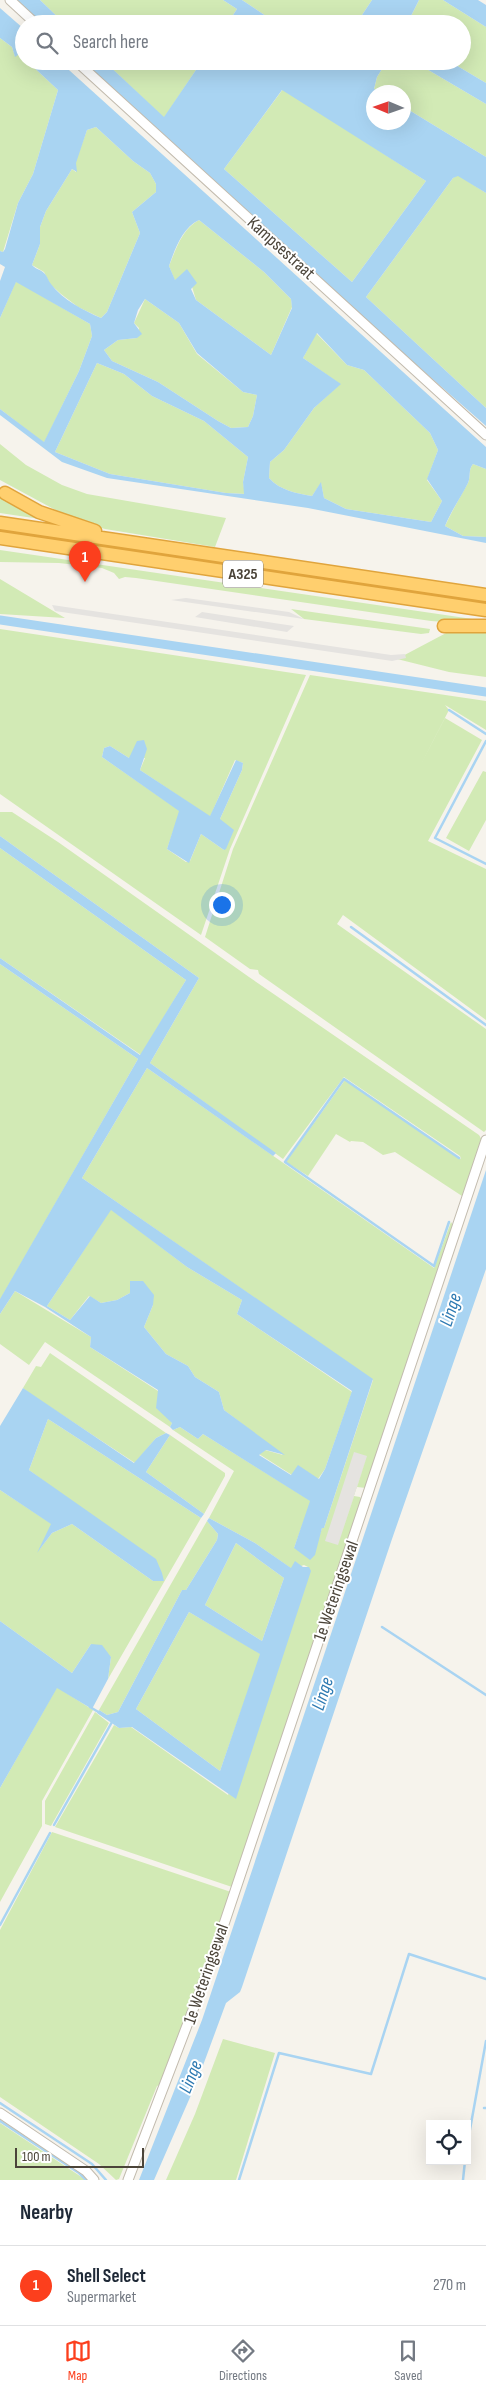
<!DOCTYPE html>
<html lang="en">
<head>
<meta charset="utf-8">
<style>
	body { margin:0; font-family:"Sofia Sans Condensed",sans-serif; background:#f2f2f3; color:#1f2937 }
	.controls { position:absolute; right:15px; bottom:15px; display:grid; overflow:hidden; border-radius:0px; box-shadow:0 5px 20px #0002 }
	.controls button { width:45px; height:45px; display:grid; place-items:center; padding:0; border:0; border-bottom:1px solid #e0e1e3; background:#fff; color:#1f2937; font:25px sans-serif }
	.compass { position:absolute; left:366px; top:85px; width:45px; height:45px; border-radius:50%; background:#fff; box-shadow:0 5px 20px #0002; rotate:272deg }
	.scale { position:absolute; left:15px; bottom:12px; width:129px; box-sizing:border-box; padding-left:5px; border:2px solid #4b4439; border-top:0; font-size:14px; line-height:18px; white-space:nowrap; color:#4b4439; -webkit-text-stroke:4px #fff; paint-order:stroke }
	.you { position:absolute; left:221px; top:904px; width:18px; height:18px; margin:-12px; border:4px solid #fff; border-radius:50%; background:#1a73e8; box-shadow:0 0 0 8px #1a73e833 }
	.badge { display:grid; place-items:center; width:32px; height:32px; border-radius:50%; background:#fc3f1d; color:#fff; font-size:16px; font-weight:700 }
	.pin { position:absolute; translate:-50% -41px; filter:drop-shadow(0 1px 2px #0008) }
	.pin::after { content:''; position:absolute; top:26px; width:18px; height:15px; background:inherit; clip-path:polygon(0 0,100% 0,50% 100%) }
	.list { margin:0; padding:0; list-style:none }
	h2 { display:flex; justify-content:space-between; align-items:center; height:65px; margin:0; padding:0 20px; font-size:21px }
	h2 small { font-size:16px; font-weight:400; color:#747a83 }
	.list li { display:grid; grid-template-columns:32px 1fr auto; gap:15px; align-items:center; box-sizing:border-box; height:80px; padding:0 20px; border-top:1px solid #e0e1e3 }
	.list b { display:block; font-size:19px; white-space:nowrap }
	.list p { margin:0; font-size:16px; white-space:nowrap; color:#747a83 }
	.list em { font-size:16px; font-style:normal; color:#747a83 }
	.icon { flex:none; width:28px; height:28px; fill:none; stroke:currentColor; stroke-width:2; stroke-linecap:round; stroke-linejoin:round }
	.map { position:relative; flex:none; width:486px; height:2180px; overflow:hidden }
	.search { position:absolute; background:#fff; box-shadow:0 5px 20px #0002; left:15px; right:15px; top:15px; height:55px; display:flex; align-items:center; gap:12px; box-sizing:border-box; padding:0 18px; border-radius:28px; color:#747a83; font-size:19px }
	.sheet { height:145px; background:#fff }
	nav { display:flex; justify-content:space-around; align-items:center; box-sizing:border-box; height:70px; border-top:1px solid #e0e1e3; background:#fff; font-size:14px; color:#747a83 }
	nav a { display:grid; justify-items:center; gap:2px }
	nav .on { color:#fc3f1d }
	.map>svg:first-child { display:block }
</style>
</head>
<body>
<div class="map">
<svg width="486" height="2180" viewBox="0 0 486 2180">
	<rect width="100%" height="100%" fill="#f6f3ec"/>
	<!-- green -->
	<path fill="#d2eab5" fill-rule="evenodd" d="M 40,0 L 223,0 L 237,9 L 227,24 L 65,24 Z
		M 242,0 L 372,0 L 356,24 L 278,24 Z
		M 419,0 L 443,0 L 486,27 L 486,83 L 449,61 L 462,61 L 462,24 L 407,24 Z
		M 0,38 L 12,47 L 15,56 L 19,54 L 24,61 L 27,61 L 58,90 L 33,174 L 18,203 L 3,252 L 0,251 Z
		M 104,61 L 202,61 L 164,118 Z
		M 387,61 L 413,61 L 486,104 L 486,157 L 404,107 L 404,92 L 380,92 L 374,89 L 377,77 Z
		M 283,89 L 426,181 L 352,282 L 224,169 Z
		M 96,127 L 133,161 L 150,173 L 156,184 L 156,192 L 132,212 L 140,233 L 107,312 L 101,318 L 78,307 L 61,294 L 50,284 L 44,272 L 32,265 L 40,244 L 40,227 L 46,211 L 72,169 L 76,172 L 75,163 L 87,130 Z
		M 458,175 L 486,193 L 486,408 L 366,297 L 453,178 Z
		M 199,220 L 264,272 L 291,299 L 292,307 L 271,355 L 196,300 L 187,270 L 175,281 L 169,266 C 176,249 182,229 199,220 Z
		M 16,281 L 90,324 L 92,336 L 79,371 L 44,443 L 0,409 L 0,318 Z
		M 145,299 L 179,323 L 197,354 L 243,392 L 257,395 L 253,416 L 248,427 L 231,428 L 218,421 L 158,382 L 112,361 L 104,350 L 118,340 L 137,338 L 139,328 L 134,323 Z
		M 316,333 L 347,365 L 364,370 L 430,433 L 438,450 L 427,480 L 442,501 L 431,522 L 346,509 L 324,498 L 321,483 L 312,496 C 296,493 281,491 269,478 L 270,462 L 284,450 L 314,408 L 340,384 L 303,358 Z
		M 97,363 L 124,374 L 152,396 L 204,421 L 248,457 L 243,482 L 245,494 L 226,493 L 110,474 L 55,452 Z
		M 0,444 L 26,465 L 62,485 L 87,494 L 226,518 L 215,547 L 105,529 L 74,520 L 0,480 Z
		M 473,464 L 486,469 L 486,537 L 463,536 L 445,526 C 452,511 460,497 468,483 C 471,476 468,470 473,464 Z
		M 0,496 L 40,519 L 0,513 Z
		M 0,550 L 486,621 L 458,623 L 431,621 L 136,578 L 125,577 L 119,579 L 114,573 L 102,568 L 59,563 L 0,562 Z
		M 0,579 L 65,618 L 0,614 Z
		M 291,609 L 430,629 L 429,633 L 421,634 L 304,619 Z
		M 0,629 L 306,675 L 230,849 L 201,935 L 0,794 ZM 110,746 L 129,758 L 145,758 L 140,770 L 210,817 L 235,760 L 243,763 L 242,770 L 220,819 L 224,850 L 201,834 L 190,861 L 186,862 L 167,849 L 180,811 L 102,757 L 104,748 Z
		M 486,629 L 486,677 L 449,672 L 397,659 L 448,632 Z
		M 310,675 L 486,701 L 486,730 L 445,705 L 449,710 L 418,770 L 445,718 L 482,740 L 428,841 L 486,869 L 486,1020 L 343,915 L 337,924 L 486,1029 L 486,1130 L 484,1132 L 259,974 L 258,970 L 250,969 L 205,937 L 233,849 Z
		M 483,771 L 486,772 L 486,820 L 469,851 L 446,838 Z
		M 0,812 L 12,812 L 58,842 L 249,977 L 479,1135 L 482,1140 L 462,1196 L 395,1152 L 383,1155 L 363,1142 L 351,1141 L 350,1142 L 336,1134 L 308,1176 L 286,1162 L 345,1080 L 461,1159 L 460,1156 L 344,1077 L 283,1159 L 150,1063 L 199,978 L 0,836 Z
		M 0,848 L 186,980 L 141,1055 L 0,958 Z
		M 0,964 L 138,1059 L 0,1300 Z
		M 147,1068 L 434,1268 L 451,1222 L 454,1227 L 366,1488 L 357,1487 L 367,1456 L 338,1544 L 354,1496 L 360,1497 L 362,1500 L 232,1887 L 55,1827 L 114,1725 L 119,1728 L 131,1727 L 228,1795 L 308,1569 L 308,1567 L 304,1565 L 292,1569 L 255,1543 L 209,1518 L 234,1471 L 173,1430 L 180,1427 L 198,1439 L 203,1434 L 311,1501 L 294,1548 L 318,1540 L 322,1528 L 324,1528 L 373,1380 L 82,1178 Z
		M 111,1209 L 187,1267 L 242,1300 L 237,1314 L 352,1392 L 325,1469 L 318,1479 L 292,1475 L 259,1454 L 265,1450 L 283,1455 L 224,1410 L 219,1392 L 195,1377 L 188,1366 L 166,1354 L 144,1327 L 153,1305 L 130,1293 L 117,1300 L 101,1303 L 89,1296 L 70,1320 L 47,1306 Z
		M 15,1291 L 91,1337 L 90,1347 L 158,1391 L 172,1423 L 170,1427 L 45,1342 L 29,1365 L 0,1344 L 0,1314 Z
		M 50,1353 L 166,1433 L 156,1438 L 135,1463 L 29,1393 L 23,1388 L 36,1366 L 41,1367 Z
		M 48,1419 L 201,1518 L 108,1679 L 111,1657 L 91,1644 L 72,1673 L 0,1621 L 0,1490 L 52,1524 L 39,1550 L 52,1533 L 72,1524 L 153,1581 L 164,1581 L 68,1499 L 29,1470 Z
		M 170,1435 L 225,1473 L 225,1476 L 204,1514 L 146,1472 Z
		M 207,1521 L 218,1534 L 217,1540 L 186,1590 L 182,1590 L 118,1712 L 107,1715 L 99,1710 Z
		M 236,1543 L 284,1578 L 262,1641 L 205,1605 Z
		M 189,1612 L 261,1654 L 220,1771 L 136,1709 Z
		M 57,1687 L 93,1710 L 42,1801 L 42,1826 L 0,1902 L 0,1788 Z
		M 95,1712 L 109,1723 L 51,1826 L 45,1824 L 45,1801 Z
		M 52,1832 L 231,1892 L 162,2084 L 157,2086 L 119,2179 L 116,2180 L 99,2164 L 0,2097 L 0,1930 Z
		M 223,2039 L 275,2053 L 236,2180 L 166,2180 L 195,2114 Z
		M 0,2123 L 86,2180 L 0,2180 Z"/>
	<!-- parking -->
	<path fill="#e5e3e0" d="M 186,598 L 289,612 L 304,619 L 171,600 Z
		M 52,605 L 391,655 L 405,654 L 406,658 L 392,661 L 55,611 Z
		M 202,612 L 294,626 L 287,632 L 195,617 Z
		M 354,1452 L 367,1456 L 338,1545 L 325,1541 Z"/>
	<!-- water -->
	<path fill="#a9d4f2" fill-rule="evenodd" d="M 15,0 L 40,0 L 65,24 L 40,24 Z
		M 223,0 L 242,0 L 278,24 L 227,24 L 237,9 Z
		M 372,0 L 419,0 L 407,24 L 356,24 Z
		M 443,0 L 478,0 L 486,5 L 486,27 Z
		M 0,8 L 24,29 L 24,59 L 19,54 L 15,57 L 12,47 L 0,38 Z
		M 27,61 L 59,61 L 486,447 L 486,469 L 473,464 C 468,470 471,476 468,483 C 461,497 451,511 445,526 L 463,536 L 486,537 L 486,543 L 308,508 L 107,478 L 62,462 L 0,415 L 0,409 L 44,442 L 79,371 L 92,336 L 90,324 L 16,282 L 0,318 L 0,281 L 5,267 L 0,264 L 0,251 L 3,252 L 5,249 L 18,203 L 33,174 L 58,90 ZM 96,127 L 133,161 L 150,173 L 156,184 L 156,192 L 132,212 L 140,233 L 107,312 L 101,318 C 83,310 63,300 51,284 C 48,281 48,277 45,274 C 41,269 36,270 32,265 L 40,244 L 40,227 L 46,211 L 72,169 L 77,172 L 76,163 L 87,130 ZM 199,220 L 264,272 L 291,299 L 292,308 L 271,355 L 196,300 L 191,289 L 197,283 L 187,269 L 175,280 L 169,266 C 175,249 182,228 199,220 ZM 145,299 L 179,323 L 197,353 L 243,392 L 257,395 L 253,416 L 248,427 L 231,428 L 218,421 L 158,382 L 112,361 L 104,350 L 118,340 L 137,338 L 142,334 L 134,323 L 138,310 ZM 317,333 L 347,365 L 364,370 L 430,433 L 438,450 L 427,479 L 442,501 L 431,522 L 346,509 L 324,498 L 321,482 L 312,496 C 296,493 281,491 269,478 L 270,462 L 284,450 L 314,408 L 341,384 L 303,358 ZM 97,363 L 124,374 L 152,396 L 204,421 L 248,457 L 243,482 L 244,494 L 226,493 L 110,474 L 55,452 Z
		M 80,61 L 104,61 L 164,117 L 202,61 L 387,61 L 377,77 L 374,89 L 380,92 L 374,92 L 374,122 L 404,122 L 404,107 L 486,157 L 486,193 L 458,176 L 453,178 L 366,297 L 486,408 L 486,426 L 379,332 ZM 282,90 L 426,181 L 352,282 L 224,169 Z
		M 413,61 L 449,61 L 486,83 L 486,104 Z
		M 144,740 L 147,749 L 140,770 L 210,816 L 236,760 L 243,763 L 242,770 L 220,819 L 234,830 L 226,849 L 224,850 L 201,834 L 189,863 L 167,849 L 179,811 L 102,757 L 104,748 L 110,746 L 129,758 L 137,741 Z
		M 0,836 L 199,978 L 150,1063 L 276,1153 L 273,1156 L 147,1068 L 82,1178 L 373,1379 L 324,1528 L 322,1528 L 315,1555 L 310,1560 L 294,1548 L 310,1501 L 203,1434 L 198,1439 L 180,1427 L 173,1430 L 170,1427 L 172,1423 L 156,1408 L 158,1390 L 90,1347 L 91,1337 L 45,1307 L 15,1291 L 0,1314 L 0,1299 L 138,1059 L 0,964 L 0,958 L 140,1055 L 186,980 L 0,848 ZM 111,1210 L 187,1267 L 242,1300 L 237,1314 L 352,1391 L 325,1469 L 319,1479 L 298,1465 L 291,1475 L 259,1455 L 266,1450 L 285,1455 L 224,1410 L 219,1392 L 195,1377 L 188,1366 L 166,1354 L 144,1327 L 153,1305 L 154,1295 L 143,1281 L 130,1281 L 130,1293 L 117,1300 L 101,1303 L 90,1296 L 70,1320 L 47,1306 Z
		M 486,1170 L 486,1269 L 392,1539 L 242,1987 L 240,1992 L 226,2003 L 198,2079 L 154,2180 L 139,2180 L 202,2020 Z
		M 23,1388 L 134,1463 L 156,1438 L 166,1433 L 170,1435 L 146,1472 L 204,1514 L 201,1518 L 48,1419 L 29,1470 L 156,1559 L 162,1573 L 164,1581 L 153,1581 L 72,1524 L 52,1533 L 37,1553 L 51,1524 L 0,1490 L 0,1426 Z
		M 209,1518 L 255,1543 L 291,1568 L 295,1561 L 303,1567 L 309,1567 L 311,1571 L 236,1799 L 132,1727 L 119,1728 L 97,1713 L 99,1710 L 107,1715 L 118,1712 L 182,1590 L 186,1590 L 217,1540 L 218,1534 L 207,1521 ZM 236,1543 L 284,1578 L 262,1641 L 205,1605 ZM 189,1612 L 260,1654 L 220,1771 L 136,1709 Z
		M 0,1621 L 72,1673 L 91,1644 L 102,1645 L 111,1657 L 108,1679 L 92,1709 L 57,1688 L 0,1788 Z"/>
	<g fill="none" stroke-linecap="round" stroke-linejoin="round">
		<!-- stream -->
		<path stroke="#a9d4f2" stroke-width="2.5" d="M 449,710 L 486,734
			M 486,741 L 435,838 L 486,864
			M 351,927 L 486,1025
			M 449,1222 L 434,1266 L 285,1162 L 344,1079 L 459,1158
			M 382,1627 L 486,1695
			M 90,1707 L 100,1713
			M 54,1825 L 112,1722
			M 0,1925 L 50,1833
			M 0,2103 L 92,2164 L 106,2180
			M 484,2108 L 486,2108
			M 0,2121 L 79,2173 L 86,2180
			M 467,2146 L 486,2041
			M 239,2180 L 279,2053 L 371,2074 L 409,1954 L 486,1979
			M 463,2180 L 465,2161"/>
		<!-- canal -->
		<path stroke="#a9d4f2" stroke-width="9" d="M 0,620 L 486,692"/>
		<!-- minor casing -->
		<g stroke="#c2bbae" stroke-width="11">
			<path id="minor" d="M 10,0 L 36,24
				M 76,61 L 486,435
				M 0,2113 L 86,2171 L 94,2180
				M 128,2180 L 212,1960 L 486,1140"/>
		</g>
		<!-- highway casing -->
		<g stroke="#e0a43c" stroke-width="15">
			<path id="highway" d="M 5,493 L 39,512 L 95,531
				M 0,523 L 486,595
				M 0,538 L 486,610
				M 444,626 L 486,626"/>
		</g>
		<!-- minor -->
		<use href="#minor" stroke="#fff" stroke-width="9"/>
		<!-- highway -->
		<use href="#highway" stroke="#ffcf6e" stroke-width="12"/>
	</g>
	<g text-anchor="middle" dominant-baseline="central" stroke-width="4" stroke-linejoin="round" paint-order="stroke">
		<!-- shield labels -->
		<rect fill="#fff" stroke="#817c74" stroke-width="1" x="223" y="560.5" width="40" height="27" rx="4"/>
		<g font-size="16" font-weight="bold" fill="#4b4439">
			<text x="243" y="574">A325</text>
		</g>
		<!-- street labels -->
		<g font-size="18" fill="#4b4439" stroke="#fff">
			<text transform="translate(281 248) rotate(42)">Kampsestraat</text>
			<text transform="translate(336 1591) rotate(-71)">1e Weteringsewal</text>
			<text transform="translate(206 1974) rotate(-71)">1e Weteringsewal</text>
		</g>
		<!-- water labels -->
		<g font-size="19" font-style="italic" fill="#2e7ab2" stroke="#fff">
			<text transform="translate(451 1310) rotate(-72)">Linge</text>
			<text transform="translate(323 1694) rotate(-72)">Linge</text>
			<text transform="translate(191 2077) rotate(-68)">Linge</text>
		</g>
	</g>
</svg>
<div class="controls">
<button><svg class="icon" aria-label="locate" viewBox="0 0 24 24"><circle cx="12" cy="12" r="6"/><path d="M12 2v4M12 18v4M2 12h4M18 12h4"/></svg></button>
</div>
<svg class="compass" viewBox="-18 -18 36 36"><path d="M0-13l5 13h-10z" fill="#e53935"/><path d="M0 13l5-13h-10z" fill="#747a83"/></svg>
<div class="scale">100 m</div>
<div class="you"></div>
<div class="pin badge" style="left:85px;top:582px">1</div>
<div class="search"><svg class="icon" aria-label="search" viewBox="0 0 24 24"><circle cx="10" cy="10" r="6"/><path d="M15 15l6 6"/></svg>Search here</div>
</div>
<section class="sheet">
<h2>Nearby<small></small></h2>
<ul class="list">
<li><span class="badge">1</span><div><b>Shell Select</b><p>Supermarket</p></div><em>270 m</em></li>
</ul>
</section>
<nav>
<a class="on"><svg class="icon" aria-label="map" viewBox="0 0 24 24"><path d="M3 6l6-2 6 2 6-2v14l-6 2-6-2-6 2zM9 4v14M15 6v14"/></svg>Map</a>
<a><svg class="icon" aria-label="directions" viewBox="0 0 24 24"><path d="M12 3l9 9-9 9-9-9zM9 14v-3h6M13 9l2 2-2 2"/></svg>Directions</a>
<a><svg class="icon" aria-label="saved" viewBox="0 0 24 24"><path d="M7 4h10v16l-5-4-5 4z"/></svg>Saved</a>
</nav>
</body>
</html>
